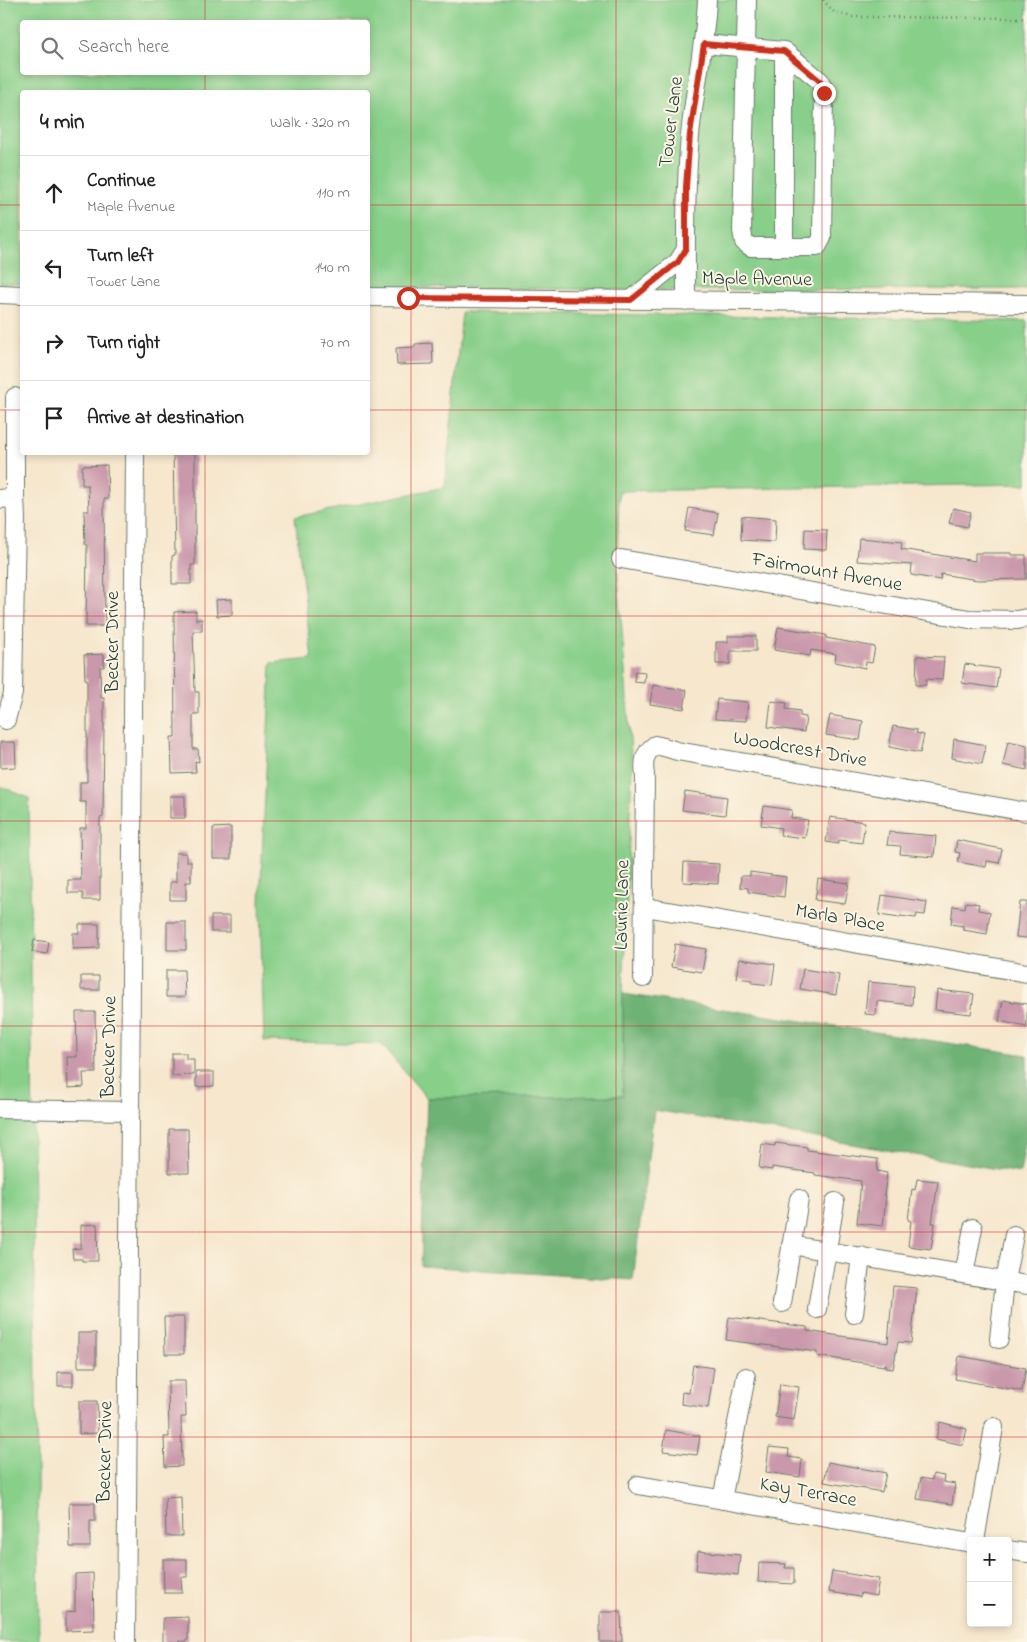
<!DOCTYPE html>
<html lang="en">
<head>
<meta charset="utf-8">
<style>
	body { margin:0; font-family:"Indie Flower",sans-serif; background:#f2f2f2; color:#222 }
	.controls { position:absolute; right:15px; bottom:15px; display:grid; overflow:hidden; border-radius:5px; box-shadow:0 2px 8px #0003 }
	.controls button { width:45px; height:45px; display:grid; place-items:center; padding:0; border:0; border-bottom:1px solid #e0e0e0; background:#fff; color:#222; font:25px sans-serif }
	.stop { position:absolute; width:15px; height:15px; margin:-11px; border:4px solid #c8321e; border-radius:50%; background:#fff }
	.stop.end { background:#c8321e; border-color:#fff; box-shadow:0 1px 5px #0008 }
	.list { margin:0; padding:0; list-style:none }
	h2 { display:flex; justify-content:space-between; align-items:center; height:65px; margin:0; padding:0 20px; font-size:21px }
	h2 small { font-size:16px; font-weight:400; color:#767676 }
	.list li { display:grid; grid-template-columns:32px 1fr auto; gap:15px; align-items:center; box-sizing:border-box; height:75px; padding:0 20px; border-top:1px solid #e0e0e0 }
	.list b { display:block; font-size:19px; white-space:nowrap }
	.list p { margin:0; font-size:16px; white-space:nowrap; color:#767676 }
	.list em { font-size:16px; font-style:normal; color:#767676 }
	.icon { flex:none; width:28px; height:28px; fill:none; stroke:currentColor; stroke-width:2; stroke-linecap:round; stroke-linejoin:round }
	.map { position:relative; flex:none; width:1027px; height:1642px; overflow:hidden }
	.search { position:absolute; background:#fff; box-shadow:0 2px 8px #0003; left:20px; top:20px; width:350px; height:55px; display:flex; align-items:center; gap:12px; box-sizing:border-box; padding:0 18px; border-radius:5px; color:#767676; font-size:19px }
	.panel { position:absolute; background:#fff; box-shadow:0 2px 8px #0003; left:20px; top:90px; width:350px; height:365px; border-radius:5px }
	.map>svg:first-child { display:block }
</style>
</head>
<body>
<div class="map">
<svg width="1027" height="1642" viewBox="0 0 1027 1642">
	<rect width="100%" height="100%" fill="#fcf5e5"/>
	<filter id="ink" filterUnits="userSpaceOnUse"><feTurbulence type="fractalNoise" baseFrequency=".02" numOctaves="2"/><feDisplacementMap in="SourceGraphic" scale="10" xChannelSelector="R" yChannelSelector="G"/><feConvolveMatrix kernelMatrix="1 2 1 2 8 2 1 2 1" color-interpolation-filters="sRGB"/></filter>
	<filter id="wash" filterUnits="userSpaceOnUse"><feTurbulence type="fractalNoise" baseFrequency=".0096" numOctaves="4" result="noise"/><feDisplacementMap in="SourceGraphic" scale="20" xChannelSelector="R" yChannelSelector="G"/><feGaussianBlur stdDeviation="1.12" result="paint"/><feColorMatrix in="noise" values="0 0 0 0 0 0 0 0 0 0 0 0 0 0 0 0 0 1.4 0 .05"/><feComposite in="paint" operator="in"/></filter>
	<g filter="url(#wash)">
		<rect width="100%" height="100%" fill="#f6e7cd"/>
		<!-- green -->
		<path fill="#88cf8a" stroke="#54865f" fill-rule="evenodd" d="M 0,0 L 1027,0 L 1027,289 L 668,290 L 368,287 L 368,92 L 22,92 L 22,284 L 0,283 ZM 22,22 L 368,22 L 368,72 L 22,72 Z
			M 462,312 L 1027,321 L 1027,484 L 619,491 L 617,562 L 632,767 L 623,994 L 623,1096 L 427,1098 L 381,1044 L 264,1041 L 260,903 L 271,663 L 312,659 L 295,517 L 445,487 Z
			M 0,786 L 29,798 L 39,1642 L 0,1642 Z"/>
		<!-- forest -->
		<path fill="#6eb276" stroke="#467855" d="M 623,994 L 1027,1055 L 1027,1133 L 1020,1173 L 654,1110 L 633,1280 L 421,1266 L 427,1098 L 623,1096 Z"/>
		<g id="blocks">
			<!-- building -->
			<path fill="#c998ab" d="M 432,343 L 433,364 L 397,365 L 396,348 L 415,347 L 415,344 Z
				M 173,452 L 195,452 L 195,565 L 191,565 L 191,584 L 172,584 L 172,556 L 175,555 Z
				M 107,465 L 108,499 L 104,499 L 105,626 L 86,626 L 87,545 L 85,545 L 84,511 L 89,511 L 88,485 L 82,485 L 82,466 Z
				M 689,508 L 718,513 L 714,535 L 685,531 Z
				M 953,508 L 971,512 L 967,527 L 949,523 Z
				M 742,516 L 776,519 L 775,542 L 741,540 Z
				M 805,529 L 827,530 L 826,550 L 804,549 Z
				M 859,538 L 902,542 L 901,549 L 975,561 L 975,553 L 1011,553 L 1011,555 L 1026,555 L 1026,579 L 978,580 L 941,574 L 940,580 L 911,575 L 912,565 L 857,561 Z
				M 232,599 L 232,615 L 217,616 L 216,600 Z
				M 196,611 L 196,620 L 202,619 L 202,631 L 193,631 L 195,692 L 199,692 L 199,714 L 193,714 L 193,749 L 198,749 L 199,762 L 195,761 L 196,772 L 172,773 L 171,737 L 175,737 L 174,612 Z
				M 778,627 L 826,635 L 826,638 L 875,647 L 872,663 L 866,662 L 865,668 L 835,662 L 836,654 L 811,650 L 810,656 L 774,650 Z
				M 728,636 L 756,636 L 756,651 L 730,651 L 730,664 L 716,664 L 716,642 L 728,642 Z
				M 104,654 L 104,667 L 100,667 L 101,698 L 104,698 L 104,723 L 103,817 L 100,818 L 100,900 L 83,900 L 83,893 L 68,893 L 68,880 L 81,880 L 80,828 L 86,828 L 86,802 L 80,802 L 80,782 L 87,782 L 87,679 L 85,679 L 84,655 Z
				M 917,656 L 944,657 L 942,680 L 926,679 L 926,685 L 916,685 Z
				M 965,664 L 999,669 L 996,688 L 962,683 Z
				M 635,671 L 645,672 L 644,683 L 634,682 Z
				M 653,685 L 687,690 L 684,709 L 650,704 Z
				M 717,699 L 748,702 L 746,721 L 715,719 Z
				M 771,701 L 787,703 L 786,709 L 800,711 L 800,716 L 806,717 L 804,732 L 768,727 Z
				M 830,715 L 863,721 L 860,740 L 826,735 Z
				M 893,726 L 917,730 L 916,733 L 924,735 L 920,753 L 889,747 Z
				M 954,739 L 986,745 L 982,764 L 952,758 Z
				M 1008,741 L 1027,745 L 1027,770 L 1003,765 Z
				M 0,742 L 15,742 L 16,767 L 1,768 Z
				M 685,791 L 727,797 L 725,815 L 682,810 Z
				M 170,796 L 185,796 L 185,818 L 170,818 Z
				M 764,806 L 792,810 L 791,818 L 808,820 L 805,838 L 780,835 L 781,828 L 761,825 Z
				M 830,817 L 865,822 L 862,843 L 839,840 L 838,844 L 826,842 Z
				M 231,827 L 231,859 L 213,859 L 213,828 Z
				M 889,832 L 936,836 L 934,857 L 900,854 L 901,846 L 887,845 Z
				M 957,840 L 1002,849 L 999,863 L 987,861 L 986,867 L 958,862 L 960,853 L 955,852 Z
				M 176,853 L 186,853 L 186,861 L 191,861 L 191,882 L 186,882 L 186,900 L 170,900 L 170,882 L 176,882 Z
				M 684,862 L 719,864 L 718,884 L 683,882 Z
				M 750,872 L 786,877 L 784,897 L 748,892 L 748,888 L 740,887 L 741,876 L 750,876 Z
				M 818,879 L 849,883 L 845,904 L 815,900 Z
				M 882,895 L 927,902 L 925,915 L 917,914 L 916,918 L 900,916 L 900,918 L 879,915 Z
				M 966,902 L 979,904 L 978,910 L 990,912 L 987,934 L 963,930 L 963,926 L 951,924 L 953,906 L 965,908 Z
				M 1020,902 L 1027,902 L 1027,938 L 1016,937 Z
				M 211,916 L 230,916 L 230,932 L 211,932 Z
				M 167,922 L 186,922 L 186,950 L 167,950 Z
				M 79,924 L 99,924 L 99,948 L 73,949 L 73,933 L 79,933 Z
				M 34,940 L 49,942 L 47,954 L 32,952 Z
				M 675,944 L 706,949 L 702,972 L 671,967 Z
				M 739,959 L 775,964 L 772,985 L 752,983 L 753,980 L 736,978 Z
				M 803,969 L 839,975 L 836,995 L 800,989 Z
				M 166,970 L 184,970 L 185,997 L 166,997 Z
				M 81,976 L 99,976 L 99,990 L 81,990 Z
				M 868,982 L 913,986 L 912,1005 L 877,1001 L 876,1015 L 865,1014 Z
				M 937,990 L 974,994 L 971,1014 L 935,1010 Z
				M 1003,1000 L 1027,1004 L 1027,1027 L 999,1021 Z
				M 76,1012 L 95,1012 L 96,1073 L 83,1073 L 84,1087 L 68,1088 L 67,1057 L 77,1057 Z
				M 172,1053 L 186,1053 L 186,1059 L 194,1059 L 194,1075 L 172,1076 Z
				M 196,1072 L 214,1072 L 214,1086 L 196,1087 Z
				M 169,1129 L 188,1129 L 189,1173 L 169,1173 Z
				M 775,1143 L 807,1147 L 807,1150 L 878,1159 L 877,1171 L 887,1173 L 884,1195 L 886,1196 L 883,1226 L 857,1223 L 861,1181 L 815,1175 L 815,1173 L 772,1167 L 772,1170 L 759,1168 L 762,1144 L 775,1146 Z
				M 917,1179 L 938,1181 L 932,1223 L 935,1223 L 931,1249 L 908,1246 L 911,1221 L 908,1220 L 912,1189 L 915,1190 Z
				M 97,1224 L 98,1261 L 82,1261 L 82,1259 L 73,1259 L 72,1249 L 81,1248 L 81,1225 Z
				M 893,1286 L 917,1288 L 911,1343 L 898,1342 L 893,1369 L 885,1368 L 886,1364 L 884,1364 L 884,1366 L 817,1356 L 817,1352 L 726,1340 L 729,1317 L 807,1327 L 807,1331 L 888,1343 Z
				M 164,1317 L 184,1317 L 184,1354 L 165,1354 Z
				M 78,1333 L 96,1333 L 96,1367 L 78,1367 Z
				M 959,1356 L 1026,1368 L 1022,1391 L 955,1379 Z
				M 693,1365 L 714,1368 L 708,1408 L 681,1404 L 682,1392 L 689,1393 Z
				M 58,1372 L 73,1372 L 73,1386 L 58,1386 Z
				M 168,1381 L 185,1381 L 186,1417 L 181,1417 L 182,1466 L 165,1467 L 164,1437 L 169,1437 Z
				M 780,1384 L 799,1387 L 794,1420 L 775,1417 Z
				M 79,1401 L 97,1401 L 98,1433 L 79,1434 Z
				M 940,1422 L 967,1429 L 963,1445 L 936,1439 Z
				M 666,1430 L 700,1436 L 697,1455 L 663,1451 Z
				M 769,1447 L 789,1449 L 788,1457 L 802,1459 L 800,1477 L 766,1472 Z
				M 828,1462 L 886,1473 L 882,1492 L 824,1482 Z
				M 933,1474 L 944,1476 L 943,1482 L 955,1484 L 952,1504 L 917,1499 L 921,1478 L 932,1480 Z
				M 181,1497 L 182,1536 L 166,1536 L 165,1498 Z
				M 69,1503 L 95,1503 L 95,1521 L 90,1521 L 90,1547 L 70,1547 Z
				M 698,1551 L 740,1555 L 738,1575 L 696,1570 Z
				M 163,1559 L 187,1559 L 187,1577 L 181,1577 L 182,1593 L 164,1593 Z
				M 759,1563 L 786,1564 L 785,1568 L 794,1568 L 794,1584 L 758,1582 Z
				M 832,1571 L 879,1579 L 876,1596 L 861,1593 L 860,1597 L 829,1592 Z
				M 93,1573 L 94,1630 L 66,1631 L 66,1612 L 75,1611 L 75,1574 Z
				M 600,1612 L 621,1612 L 622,1642 L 600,1642 Z
				M 188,1617 L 188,1641 L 163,1642 L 163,1618 Z"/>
		</g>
	</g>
	<g filter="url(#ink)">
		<use href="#blocks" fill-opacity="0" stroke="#6a786a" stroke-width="1"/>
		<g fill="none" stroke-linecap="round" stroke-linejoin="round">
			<!-- minor casing -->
			<g stroke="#6a786a" stroke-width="20">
				<path id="minor" d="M 704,44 L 784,51 L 820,81 L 824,93 L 822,238 L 817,247 L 751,247 L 744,242 L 742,231 L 747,0
					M 784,247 L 784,51
					M 0,294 L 22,295
					M 368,297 L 1027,304
					M 631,300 L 678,262 L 686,249
					M 686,301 C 686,246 685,191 690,136 C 694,91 705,46 707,0
					M 15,397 L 15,497
					M 0,499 L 15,497 L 16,518 L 13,693 L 6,720
					M 621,559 L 969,619 L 1017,620 L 1027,618
					M 645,907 L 1027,973
					M 643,978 L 645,775 C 643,762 644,753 655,745 L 664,747 L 677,751 L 1027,812
					M 0,1109 L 131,1111
					M 791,1245 L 1027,1285
					M 964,1274 L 973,1228
					M 782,1303 L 799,1199
					M 817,1309 L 835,1202
					M 854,1314 L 861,1256
					M 999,1339 L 1005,1281 L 1014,1235
					M 638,1485 L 971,1543
					M 722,1500 L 746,1377
					M 975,1541 L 994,1427
					M 1008,1550 L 1027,1553
					M 126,1642 L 135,452"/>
			</g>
			<!-- path -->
			<path stroke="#6a786a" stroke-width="2.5" stroke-dasharray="1 4" stroke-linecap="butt" d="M 823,0 L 834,12 L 852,17 L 1027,18"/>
			<!-- minor -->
			<use href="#minor" stroke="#fff" stroke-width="18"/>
		</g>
	</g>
	<g fill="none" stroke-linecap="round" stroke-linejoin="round" filter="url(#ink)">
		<!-- route -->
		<path stroke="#c8321e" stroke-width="6" d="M 408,298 L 631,300 L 678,262 L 686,249 L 686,187 L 690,134 L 704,44 L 784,51 L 820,81 L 824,93"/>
	</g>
	<!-- grid -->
	<path fill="none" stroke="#d62828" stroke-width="1" stroke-opacity="0.55" d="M 205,0 L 205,22M 411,0 L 411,1642M 616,0 L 616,1642M 822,0 L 822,1642M 205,72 L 205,92M 0,205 L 22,205M 368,205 L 1027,205M 0,410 L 22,410M 368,410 L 1027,410M 205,452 L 205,1642M 0,616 L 1027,616M 0,821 L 1027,821M 0,1026 L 1027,1026M 0,1232 L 1027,1232M 0,1437 L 1027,1437"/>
	<g text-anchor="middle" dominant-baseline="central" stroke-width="4" stroke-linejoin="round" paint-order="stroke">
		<!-- street labels -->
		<g font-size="20" fill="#1f3d34" stroke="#fcf5e5">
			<text transform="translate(672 122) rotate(-83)">Tower Lane</text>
			<text transform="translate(757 280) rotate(1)">Maple Avenue</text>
			<text transform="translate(827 573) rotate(10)">Fairmount Avenue</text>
			<text transform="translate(113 642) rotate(-90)">Becker Drive</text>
			<text transform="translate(800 750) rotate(10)">Woodcrest Drive</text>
			<text transform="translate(623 905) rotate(-89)">Laurie Lane</text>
			<text transform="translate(840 919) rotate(10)">Marla Place</text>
			<text transform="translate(110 1047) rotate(-89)">Becker Drive</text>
			<text transform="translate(106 1452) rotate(-89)">Becker Drive</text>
			<text transform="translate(808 1493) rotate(10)">Kay Terrace</text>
		</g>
	</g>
</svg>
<div class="controls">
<button>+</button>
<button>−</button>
</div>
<div class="stop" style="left:408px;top:298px"></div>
<div class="stop end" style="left:824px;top:93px"></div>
<div class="search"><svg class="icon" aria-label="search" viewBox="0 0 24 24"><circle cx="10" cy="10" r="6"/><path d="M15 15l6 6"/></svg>Search here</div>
<section class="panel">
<h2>4 min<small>Walk · 320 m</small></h2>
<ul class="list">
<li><svg class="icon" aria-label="ahead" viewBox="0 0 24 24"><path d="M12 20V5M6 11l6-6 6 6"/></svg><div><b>Continue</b><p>Maple Avenue</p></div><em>110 m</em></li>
<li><svg class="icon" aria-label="left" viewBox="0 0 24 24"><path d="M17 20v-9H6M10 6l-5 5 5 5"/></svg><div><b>Turn left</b><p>Tower Lane</p></div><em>140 m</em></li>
<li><svg class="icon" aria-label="right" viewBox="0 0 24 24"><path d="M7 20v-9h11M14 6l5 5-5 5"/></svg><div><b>Turn right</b></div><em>70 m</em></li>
<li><svg class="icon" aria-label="arrive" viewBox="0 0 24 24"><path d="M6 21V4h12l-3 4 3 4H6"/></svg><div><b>Arrive at destination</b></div></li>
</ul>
</section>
</div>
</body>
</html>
